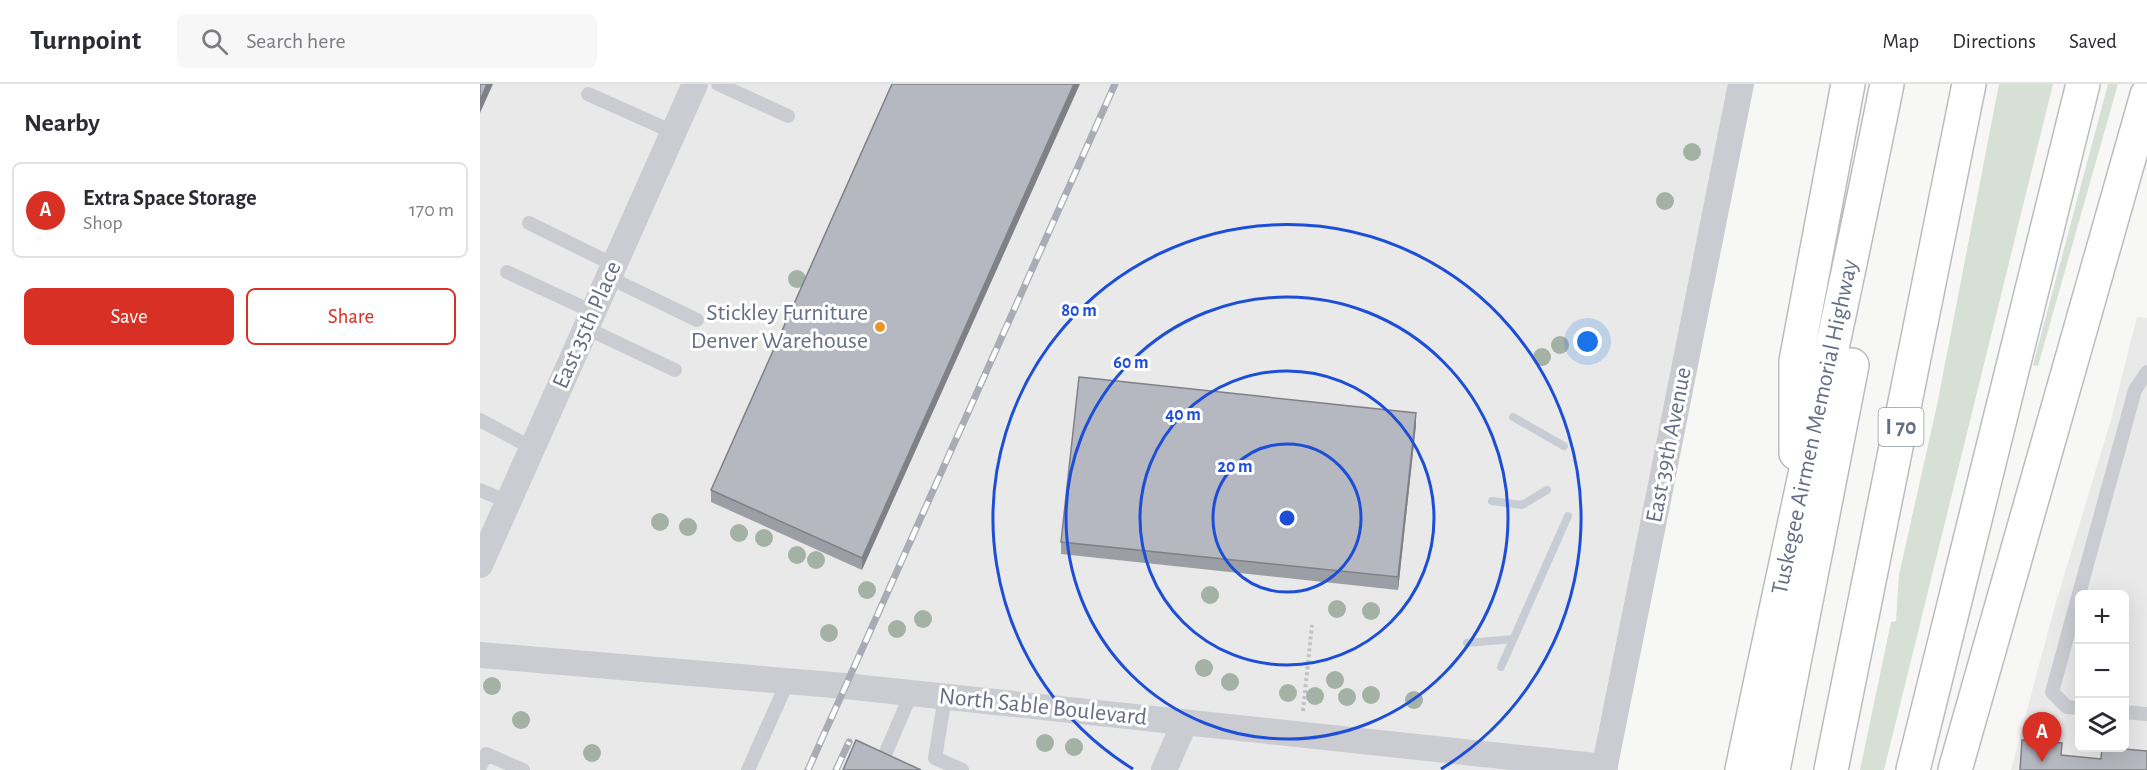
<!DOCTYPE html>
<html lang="en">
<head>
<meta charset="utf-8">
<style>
	body { margin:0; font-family:"Alegreya Sans",sans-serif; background:#f7f7f7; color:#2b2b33 }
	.controls { position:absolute; right:18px; bottom:18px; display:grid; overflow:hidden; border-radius:9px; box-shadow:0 6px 24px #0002 }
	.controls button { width:54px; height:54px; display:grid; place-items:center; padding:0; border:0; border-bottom:2px solid #e1e1e2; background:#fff; color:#2b2b33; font:30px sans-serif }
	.you { position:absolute; left:1108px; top:258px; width:21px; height:21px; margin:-15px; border:4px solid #fff; border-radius:50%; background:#1a73e8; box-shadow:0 0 0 9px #1a73e833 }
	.badge { display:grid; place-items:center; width:39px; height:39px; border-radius:50%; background:#d93025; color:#fff; font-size:20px; font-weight:700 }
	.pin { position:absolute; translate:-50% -50px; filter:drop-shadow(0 2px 3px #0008) }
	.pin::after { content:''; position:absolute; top:32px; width:21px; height:18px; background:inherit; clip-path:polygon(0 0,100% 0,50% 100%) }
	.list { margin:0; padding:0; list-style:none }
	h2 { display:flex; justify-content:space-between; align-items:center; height:78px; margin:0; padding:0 24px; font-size:26px }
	h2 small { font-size:20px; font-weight:400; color:#7c7c81 }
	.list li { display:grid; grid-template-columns:39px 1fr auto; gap:18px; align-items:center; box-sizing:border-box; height:96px; margin:0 12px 12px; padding:0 12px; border:2px solid #e1e1e2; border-radius:9px }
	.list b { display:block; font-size:22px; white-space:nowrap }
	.list p { margin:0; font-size:20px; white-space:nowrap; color:#7c7c81 }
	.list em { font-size:20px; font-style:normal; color:#7c7c81 }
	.actions { display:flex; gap:12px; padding:18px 24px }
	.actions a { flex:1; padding:14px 0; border:2px solid #d93025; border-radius:9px; text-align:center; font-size:21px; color:#d93025 }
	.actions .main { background:#d93025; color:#fff }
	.icon { flex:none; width:33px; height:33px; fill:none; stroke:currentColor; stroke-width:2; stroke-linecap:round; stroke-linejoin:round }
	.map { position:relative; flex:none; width:1667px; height:686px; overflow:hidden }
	header { display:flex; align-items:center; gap:36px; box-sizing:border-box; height:84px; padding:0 30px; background:#fff; border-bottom:2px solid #e1e1e2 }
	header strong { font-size:28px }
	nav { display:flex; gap:33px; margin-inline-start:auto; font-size:21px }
	.search { width:420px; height:54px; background:#f7f7f7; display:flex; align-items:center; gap:15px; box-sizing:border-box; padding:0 21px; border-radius:9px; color:#7c7c81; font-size:22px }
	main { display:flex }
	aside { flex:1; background:#fff }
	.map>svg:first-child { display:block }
</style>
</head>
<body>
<header>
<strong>Turnpoint</strong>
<div class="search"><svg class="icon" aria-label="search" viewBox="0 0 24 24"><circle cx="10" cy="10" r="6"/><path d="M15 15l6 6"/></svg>Search here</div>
<nav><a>Map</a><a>Directions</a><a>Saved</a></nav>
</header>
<main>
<aside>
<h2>Nearby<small></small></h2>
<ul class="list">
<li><span class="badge">A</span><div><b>Extra Space Storage</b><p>Shop</p></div><em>170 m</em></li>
</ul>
<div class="actions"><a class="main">Save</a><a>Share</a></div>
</aside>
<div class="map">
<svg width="1667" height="686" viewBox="0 0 1667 686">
	<rect width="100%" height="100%" fill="#f7f8f5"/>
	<!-- built -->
	<path fill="#e8e9e8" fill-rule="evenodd" d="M 0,0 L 1261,0 L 1124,686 L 0,686 Z
		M 1657,233 L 1667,234 L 1667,686 L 1531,686 L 1574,525 L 1632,332 ZM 1600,511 L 1644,511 L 1644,664 L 1600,664 Z"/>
	<!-- green -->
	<path fill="#d7e0d6" d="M 1519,0 L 1573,0 L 1404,686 L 1380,686 L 1411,538 L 1416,537 L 1419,491 L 1457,321 Z
		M 1628,0 L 1638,0 L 1558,282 L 1553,281 Z"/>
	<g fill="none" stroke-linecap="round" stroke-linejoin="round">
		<!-- stream -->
		<path stroke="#c8cdd5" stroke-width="8" d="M 1033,333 L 1084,362
			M 1012,417 L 1042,421 L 1067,406
			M 987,559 L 1033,555
			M 1021,583 L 1088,432"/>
		<!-- highway casing -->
		<g stroke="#babcc0" stroke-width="36">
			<path id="highway" d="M 1316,369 L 1316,277 L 1368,0
				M 1262,686 C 1310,457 1361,229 1407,0
				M 1293,686 L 1372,281
				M 1351,686 L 1489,0
				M 1433,686 L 1603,0
				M 1475,686 L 1667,11"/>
		</g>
		<!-- path -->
		<path stroke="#c2c2c5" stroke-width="4" stroke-dasharray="3 3" stroke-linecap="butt" d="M 823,627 L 832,541"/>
		<!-- lane -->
		<path stroke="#cbccd1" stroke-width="14" d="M 238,0 L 308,32
			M 108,10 L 193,48
			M 49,139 L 134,181
			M 27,188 L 113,228
			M 128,193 L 217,236
			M 106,244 L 195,286
			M 0,336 L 52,364
			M 0,406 L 28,418
			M 465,613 L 455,674 L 482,686
			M 1600,624 L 1587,623 L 1572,608 L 1655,306 L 1667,288
			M 1644,628 L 1667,630
			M 403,675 L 431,610
			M 0,683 L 6,670 L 43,686
			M 268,686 L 308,597"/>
		<!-- street -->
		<path stroke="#cbccd1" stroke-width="26" d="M 0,481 L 215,0
			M 0,571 L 365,602 L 1125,683
			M 684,686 L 705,638
			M 1124,686 L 1261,0"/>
		<!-- highway -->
		<use href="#highway" stroke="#fff" stroke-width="33"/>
		<!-- rail casing -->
		<g stroke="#aaacb5" stroke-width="7">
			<path id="rail" d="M 328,686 L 635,0
				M 356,686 L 369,658"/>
		</g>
		<!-- rail -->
		<use href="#rail" stroke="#fff" stroke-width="4.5" stroke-dasharray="14" stroke-linecap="butt"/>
	</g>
	<!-- trees -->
	<g fill="#a4b2a5">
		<circle cx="1212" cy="68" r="9"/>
		<circle cx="1185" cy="117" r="9"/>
		<circle cx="317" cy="195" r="9"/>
		<circle cx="1080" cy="261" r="9"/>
		<circle cx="1062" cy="273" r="9"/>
		<circle cx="180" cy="438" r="9"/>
		<circle cx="208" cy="443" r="9"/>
		<circle cx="259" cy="449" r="9"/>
		<circle cx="284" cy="454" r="9"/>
		<circle cx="317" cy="471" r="9"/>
		<circle cx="336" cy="476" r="9"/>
		<circle cx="387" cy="506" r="9"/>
		<circle cx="730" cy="511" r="9"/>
		<circle cx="857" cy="525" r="9"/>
		<circle cx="891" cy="527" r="9"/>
		<circle cx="443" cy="535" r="9"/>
		<circle cx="417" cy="545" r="9"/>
		<circle cx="349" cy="549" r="9"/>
		<circle cx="724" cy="584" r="9"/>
		<circle cx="855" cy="596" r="9"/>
		<circle cx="750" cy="598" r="9"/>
		<circle cx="12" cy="602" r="9"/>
		<circle cx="808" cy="609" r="9"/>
		<circle cx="891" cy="611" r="9"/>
		<circle cx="835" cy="612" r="9"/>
		<circle cx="867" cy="613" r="9"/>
		<circle cx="934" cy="616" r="9"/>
		<circle cx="41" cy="636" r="9"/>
		<circle cx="565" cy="659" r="9"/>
		<circle cx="594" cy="663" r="9"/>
		<circle cx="112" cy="669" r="9"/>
	</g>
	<!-- wall -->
	<path fill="#9c9ea5" d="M 412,0 L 382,486 L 231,418 L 231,406 Z
		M 936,341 L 918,506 L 581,470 L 581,458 Z"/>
	<!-- shaded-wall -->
	<path fill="#7f8186" d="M 7,0 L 13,0 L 0,29 L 0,17 Z
		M 594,0 L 600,0 L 382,486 L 382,474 Z
		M 936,329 L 936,341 L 918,506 L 918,493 Z"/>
	<!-- building -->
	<path fill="#b5b8c0" stroke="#7f8186" stroke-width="1.5" d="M 0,0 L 7,0 L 0,17 Z
		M 412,0 L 594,0 L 382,474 L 231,406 Z
		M 599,293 L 936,329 L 918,493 L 581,458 Z
		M 376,656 L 441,686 L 363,686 Z
		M 1542,656 L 1582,659 L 1581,671 L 1621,675 L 1622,663 L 1667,667 L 1667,686 L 1540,686 Z"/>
	<!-- distance rings -->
	<g fill="none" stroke="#1d4ed8" stroke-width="3">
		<circle cx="807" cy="434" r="74"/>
		<circle cx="807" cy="434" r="147"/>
		<circle cx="807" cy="434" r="221"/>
		<path d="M653 685A294 294 0 1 1 961 685"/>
	</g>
	<!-- markers -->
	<circle fill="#ea9523" stroke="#fff" stroke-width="2" cx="400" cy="243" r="6"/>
	<g text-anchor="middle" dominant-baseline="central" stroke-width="6" stroke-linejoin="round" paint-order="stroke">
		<!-- shield labels -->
		<rect fill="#fff" stroke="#9499ab" stroke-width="1.5" x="1398.5" y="324" width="45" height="38" rx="4.5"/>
		<g font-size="22" font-weight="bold" fill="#666d87">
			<text x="1421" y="343">I 70</text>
		</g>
		<!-- poi labels -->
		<g font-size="24" fill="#666d87" stroke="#fff" text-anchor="end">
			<text x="388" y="229">Stickley Furniture<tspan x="388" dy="28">Denver Warehouse</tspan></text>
		</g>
		<!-- street labels -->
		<g font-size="24" fill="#666d87" stroke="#fff">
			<text transform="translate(107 241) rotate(-66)">East 35th Place</text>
			<text transform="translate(1335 343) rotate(-78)">Tuskegee Airmen Memorial Highway</text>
			<text transform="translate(1189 361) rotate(-79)">East 39th Avenue</text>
			<text transform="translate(563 623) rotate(6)">North Sable Boulevard</text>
		</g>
	</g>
	<circle cx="807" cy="434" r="9" fill="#1d4ed8" stroke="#fff" stroke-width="3"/>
	<g font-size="18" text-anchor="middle" font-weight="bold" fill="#1d4ed8" stroke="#fff" stroke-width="6" stroke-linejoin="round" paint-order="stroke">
		<text x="599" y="232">80 m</text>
		<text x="651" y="284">60 m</text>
		<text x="703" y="336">40 m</text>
		<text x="755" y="388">20 m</text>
	</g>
</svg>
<div class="controls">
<button>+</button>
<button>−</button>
<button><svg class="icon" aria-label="layers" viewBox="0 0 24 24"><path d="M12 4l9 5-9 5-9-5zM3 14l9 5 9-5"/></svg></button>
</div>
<div class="you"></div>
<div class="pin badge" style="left:1562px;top:678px">A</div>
</div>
</main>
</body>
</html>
